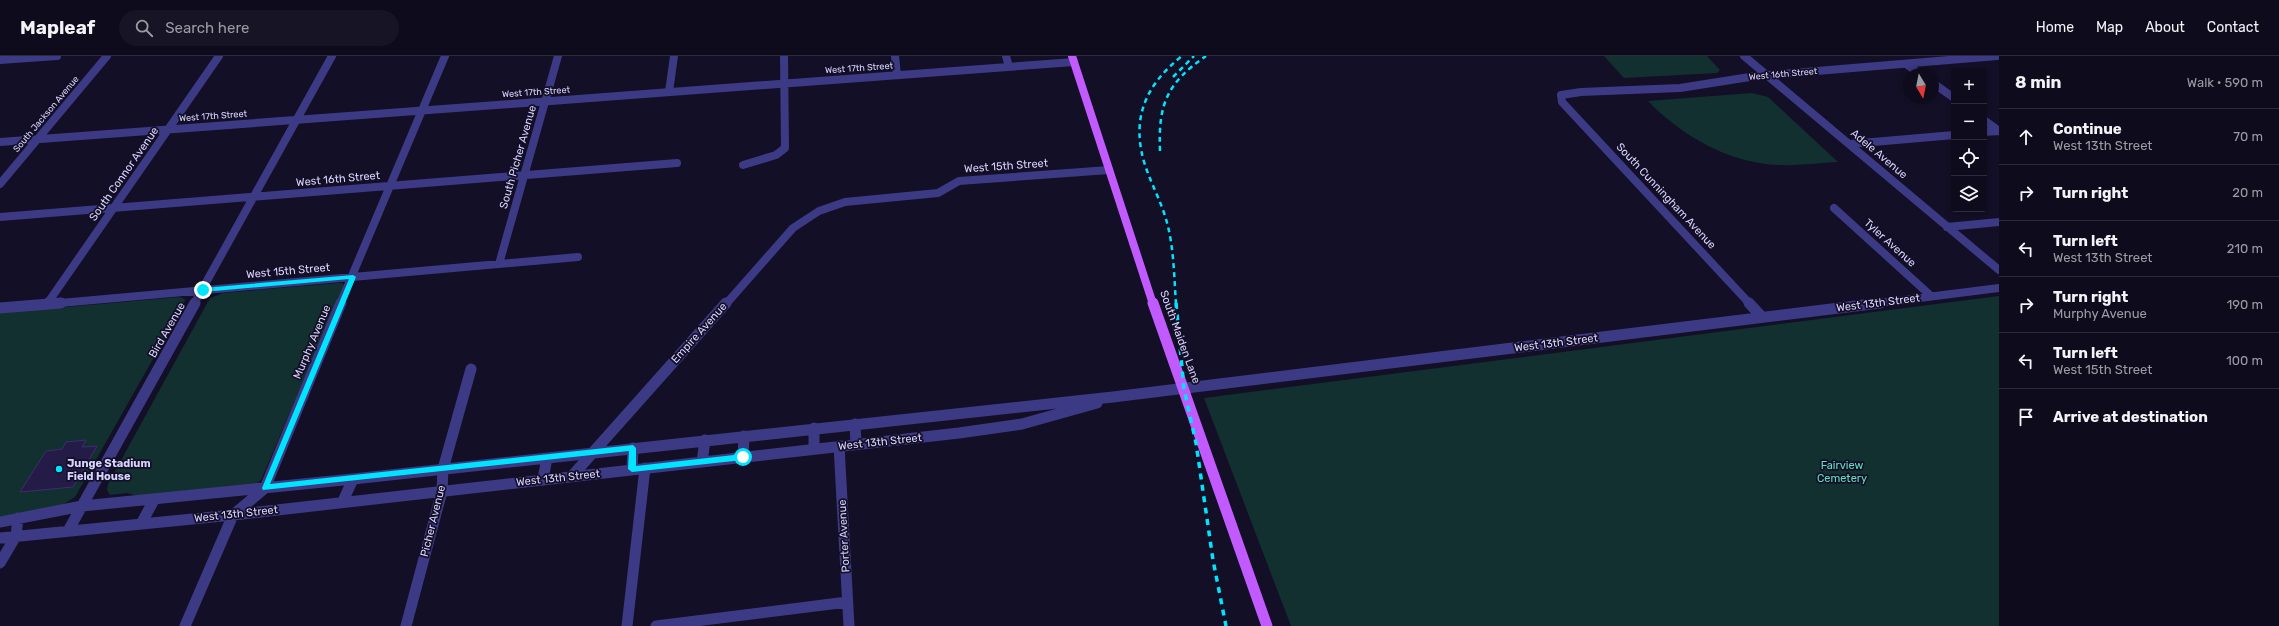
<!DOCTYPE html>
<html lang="en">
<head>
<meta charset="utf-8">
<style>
	body { margin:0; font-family:Rubik,sans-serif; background:#171425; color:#f1f3f6 }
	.controls { position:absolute; right:12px; top:12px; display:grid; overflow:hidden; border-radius:4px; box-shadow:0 2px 6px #0003 }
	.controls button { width:36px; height:36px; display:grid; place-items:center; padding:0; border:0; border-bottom:1px solid #2e2b3b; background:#0e0b1c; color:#f1f3f6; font:20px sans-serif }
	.compass { position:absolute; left:1903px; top:12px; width:36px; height:36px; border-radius:50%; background:#0e0b1c; box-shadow:0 2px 6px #0003; rotate:170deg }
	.stop { position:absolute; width:12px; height:12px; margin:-9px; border:3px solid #00e5ff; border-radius:50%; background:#fff }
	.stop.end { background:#00e5ff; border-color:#fff; box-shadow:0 1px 4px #0008 }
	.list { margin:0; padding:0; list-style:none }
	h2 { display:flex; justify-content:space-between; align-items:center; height:52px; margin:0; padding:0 16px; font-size:17px }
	h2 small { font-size:13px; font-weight:400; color:#9b9ba3 }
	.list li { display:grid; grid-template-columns:26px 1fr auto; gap:12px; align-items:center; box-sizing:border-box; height:56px; padding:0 16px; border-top:1px solid #2e2b3b }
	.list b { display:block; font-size:15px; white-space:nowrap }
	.list p { margin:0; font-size:13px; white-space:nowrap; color:#9b9ba3 }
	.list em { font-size:13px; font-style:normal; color:#9b9ba3 }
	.icon { flex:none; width:22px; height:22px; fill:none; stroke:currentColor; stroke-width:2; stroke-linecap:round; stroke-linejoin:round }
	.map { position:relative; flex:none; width:1999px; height:570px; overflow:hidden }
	header { display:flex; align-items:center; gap:24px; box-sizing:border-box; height:56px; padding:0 20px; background:#0e0b1c; border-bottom:1px solid #2e2b3b }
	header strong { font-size:19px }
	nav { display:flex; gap:22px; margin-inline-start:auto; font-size:14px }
	.search { width:280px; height:36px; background:#171425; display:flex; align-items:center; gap:10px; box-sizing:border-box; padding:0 14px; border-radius:22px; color:#9b9ba3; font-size:15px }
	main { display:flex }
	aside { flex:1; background:#0e0b1c }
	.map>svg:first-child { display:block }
</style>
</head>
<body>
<header>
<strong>Mapleaf</strong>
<div class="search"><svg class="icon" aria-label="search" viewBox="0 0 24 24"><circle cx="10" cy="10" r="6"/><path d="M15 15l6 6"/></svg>Search here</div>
<nav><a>Home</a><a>Map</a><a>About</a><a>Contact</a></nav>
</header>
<main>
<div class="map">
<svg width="1999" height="570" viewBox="0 0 1999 570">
	<rect width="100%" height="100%" fill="#130f26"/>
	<!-- green -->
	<path fill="#12302f" d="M 1604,0 L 1707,0 L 1720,14 L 1717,17 L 1624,22 Z
		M 1752,37 L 1768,41 L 1838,106 C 1818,107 1797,110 1777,109 C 1727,106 1682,80 1648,45 Z
		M 339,227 L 343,227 L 344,231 L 261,424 L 255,428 L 138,440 L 127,437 L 110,439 L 107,434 L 108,428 L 210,242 L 223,237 Z
		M 1999,240 L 1999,570 L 1291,570 L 1204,342 Z
		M 179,241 L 185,243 L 184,248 L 75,441 L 62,449 L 0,463 L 0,257 Z"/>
	<!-- building -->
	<path fill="#241b47" stroke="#3b2d73" d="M 86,384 L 82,391 L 97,390 L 73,431 L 20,436 L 46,395 L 62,393 L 66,386 Z"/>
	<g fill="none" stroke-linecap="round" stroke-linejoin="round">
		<!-- minor-far1 -->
		<path stroke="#3d3a85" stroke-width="8" d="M 895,0 L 897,19
			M 1006,0 L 1009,11
			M 1744,0 L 1999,214
			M 0,4 L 57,0
			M 1906,8 L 1920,18
			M 1933,27 L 1954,42
			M 669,36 L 674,0
			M 1984,64 L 1999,75
			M 1984,76 L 1999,75
			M 0,86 L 1074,6
			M 1850,88 L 1954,79
			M 743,109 L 776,99 L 785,92 L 784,0
			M 0,128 L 107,0
			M 1834,152 L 1931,240
			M 0,161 L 677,107
			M 1947,171 L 1999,166
			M 499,208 L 558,0
			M 47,248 L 219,0
			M 49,248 L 578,201
			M 194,248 L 332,0
			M 340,248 L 445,0
			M 726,248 L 793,172 L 819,155 L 845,146 L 938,137 L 959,125 L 1109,114
			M 1750,248 L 1562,46 L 1561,39 L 1581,36 L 1680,32 L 1756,20 L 1997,0
			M 1872,248 L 1999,232"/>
		<!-- minor -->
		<path stroke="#3d3a85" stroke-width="11" d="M 1749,247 L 1762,261
			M 47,248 L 48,247
			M 0,252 L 61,247
			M 855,368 L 856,388
			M 814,372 L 814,393
			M 839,390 L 849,570
			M 743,401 L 744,380
			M 702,406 L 705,384
			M 632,413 L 633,392
			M 572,420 L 726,247
			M 543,423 L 547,402
			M 343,445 L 353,423
			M 0,466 L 82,450 L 353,423 L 1113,341 L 1880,247
			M 141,468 L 154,444
			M 68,475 L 195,247
			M 0,482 L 233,459 L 959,377 L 1022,368 L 1097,347
			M 0,507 L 16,480 L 18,462
			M 185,570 L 233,459 L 265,432 L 341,247
			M 406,570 L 442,435 L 443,413 L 471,313
			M 627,570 L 645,412
			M 656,570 L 847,546"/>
		<!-- major-far1 -->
		<path stroke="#c25bff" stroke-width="8" d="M 1072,0 L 1153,248"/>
		<!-- major -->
		<path stroke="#c25bff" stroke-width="11" d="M 1153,247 L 1267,570"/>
		<!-- rail-far1 -->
		<path stroke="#00e5ff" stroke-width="2.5" stroke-dasharray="5 4" stroke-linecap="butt" d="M 1173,21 L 1194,0
			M 1160,95 C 1158,48 1167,27 1206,0
			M 1176,248 C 1174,220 1174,190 1166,163 C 1161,146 1152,129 1146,112 C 1130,65 1144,30 1182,0"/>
		<!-- rail -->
		<path stroke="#00e5ff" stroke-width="3.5" stroke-dasharray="6 5.5" stroke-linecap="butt" d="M 1176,247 L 1184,333 L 1196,387 L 1213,504 L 1226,570"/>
	</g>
	<!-- route -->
	<path fill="#00e5ff" d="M 353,219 L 356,221 L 270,428 L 633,389 L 636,392 L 636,410 L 743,398 L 746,401 L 743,404 L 632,416 L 628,413 L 629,395 L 263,434 L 262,432 L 349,223 L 203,236 L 200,234 L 203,232 Z"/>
	<!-- markers -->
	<circle fill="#00e5ff" stroke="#130f26" stroke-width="1.5" cx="59" cy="413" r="4"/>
	<g text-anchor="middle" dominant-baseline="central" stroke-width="3.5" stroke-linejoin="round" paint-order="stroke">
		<!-- far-street labels -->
		<g font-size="9" fill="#d9d4ff" stroke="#130f26">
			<text transform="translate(859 12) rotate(-4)">West 17th Street</text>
			<text transform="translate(1783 18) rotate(-5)">West 16th Street</text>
			<text transform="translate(536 36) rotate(-4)">West 17th Street</text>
			<text transform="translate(46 58) rotate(-50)">South Jackson Avenue</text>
			<text transform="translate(213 60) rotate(-4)">West 17th Street</text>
		</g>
		<!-- street labels -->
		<g font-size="11" fill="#d9d4ff" stroke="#130f26">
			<text transform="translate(1879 98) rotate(40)">Adele Avenue</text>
			<text transform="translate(518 101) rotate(-74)">South Picher Avenue</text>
			<text transform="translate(1006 110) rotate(-4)">West 15th Street</text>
			<text transform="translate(124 118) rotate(-55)">South Connor Avenue</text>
			<text transform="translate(338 123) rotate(-5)">West 16th Street</text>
			<text transform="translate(1666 140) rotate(47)">South Cunningham Avenue</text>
			<text transform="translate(1890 187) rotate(42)">Tyler Avenue</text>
			<text transform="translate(288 215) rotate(-5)">West 15th Street</text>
			<text transform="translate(1878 247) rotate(-7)">West 13th Street</text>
			<text transform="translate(167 274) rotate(-60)">Bird Avenue</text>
			<text transform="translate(699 277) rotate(-48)">Empire Avenue</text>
			<text transform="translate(1180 281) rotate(70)">South Maiden Lane</text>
			<text transform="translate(312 286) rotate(-67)">Murphy Avenue</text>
			<text transform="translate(1556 287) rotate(-7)">West 13th Street</text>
			<text transform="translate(880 386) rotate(-6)">West 13th Street</text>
			<text transform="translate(558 422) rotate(-6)">West 13th Street</text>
			<text transform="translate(236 458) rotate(-6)">West 13th Street</text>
			<text transform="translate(433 465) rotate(-76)">Picher Avenue</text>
			<text transform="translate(844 480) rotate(-93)">Porter Avenue</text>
		</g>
		<!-- poi labels -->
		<g font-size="11" font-weight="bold" fill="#d9d4ff" stroke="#130f26" text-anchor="start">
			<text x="67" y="407">Junge Stadium<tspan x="67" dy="13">Field House</tspan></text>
		</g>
		<!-- park labels -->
		<g font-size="11" fill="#5fe0c0" stroke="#130f26">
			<text x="1842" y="409">Fairview<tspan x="1842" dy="13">Cemetery</tspan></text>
		</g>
	</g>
</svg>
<div class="controls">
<button>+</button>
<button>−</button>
<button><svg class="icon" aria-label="locate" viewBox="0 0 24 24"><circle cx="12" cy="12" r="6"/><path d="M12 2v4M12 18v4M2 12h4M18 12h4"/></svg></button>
<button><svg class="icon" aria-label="layers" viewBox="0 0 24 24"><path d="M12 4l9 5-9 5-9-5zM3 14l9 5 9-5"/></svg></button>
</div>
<svg class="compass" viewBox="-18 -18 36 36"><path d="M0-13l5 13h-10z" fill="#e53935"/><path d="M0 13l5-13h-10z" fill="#9b9ba3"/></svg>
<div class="stop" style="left:743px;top:401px"></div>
<div class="stop end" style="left:203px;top:234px"></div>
</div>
<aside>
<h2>8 min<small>Walk · 590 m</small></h2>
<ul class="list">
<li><svg class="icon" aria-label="ahead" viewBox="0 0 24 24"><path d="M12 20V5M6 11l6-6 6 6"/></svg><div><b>Continue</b><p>West 13th Street</p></div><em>70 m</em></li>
<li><svg class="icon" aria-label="right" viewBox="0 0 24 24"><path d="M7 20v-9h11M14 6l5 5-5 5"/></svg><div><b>Turn right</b></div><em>20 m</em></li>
<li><svg class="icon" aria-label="left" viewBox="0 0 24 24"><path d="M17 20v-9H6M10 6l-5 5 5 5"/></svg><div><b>Turn left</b><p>West 13th Street</p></div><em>210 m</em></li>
<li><svg class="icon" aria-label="right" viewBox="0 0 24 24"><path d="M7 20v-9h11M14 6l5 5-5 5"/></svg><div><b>Turn right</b><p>Murphy Avenue</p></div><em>190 m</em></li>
<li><svg class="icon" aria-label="left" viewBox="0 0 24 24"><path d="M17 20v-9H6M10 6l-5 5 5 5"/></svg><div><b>Turn left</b><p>West 15th Street</p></div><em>100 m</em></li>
<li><svg class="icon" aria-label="arrive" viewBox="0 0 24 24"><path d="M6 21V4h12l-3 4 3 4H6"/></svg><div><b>Arrive at destination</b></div></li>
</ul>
</aside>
</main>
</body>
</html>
